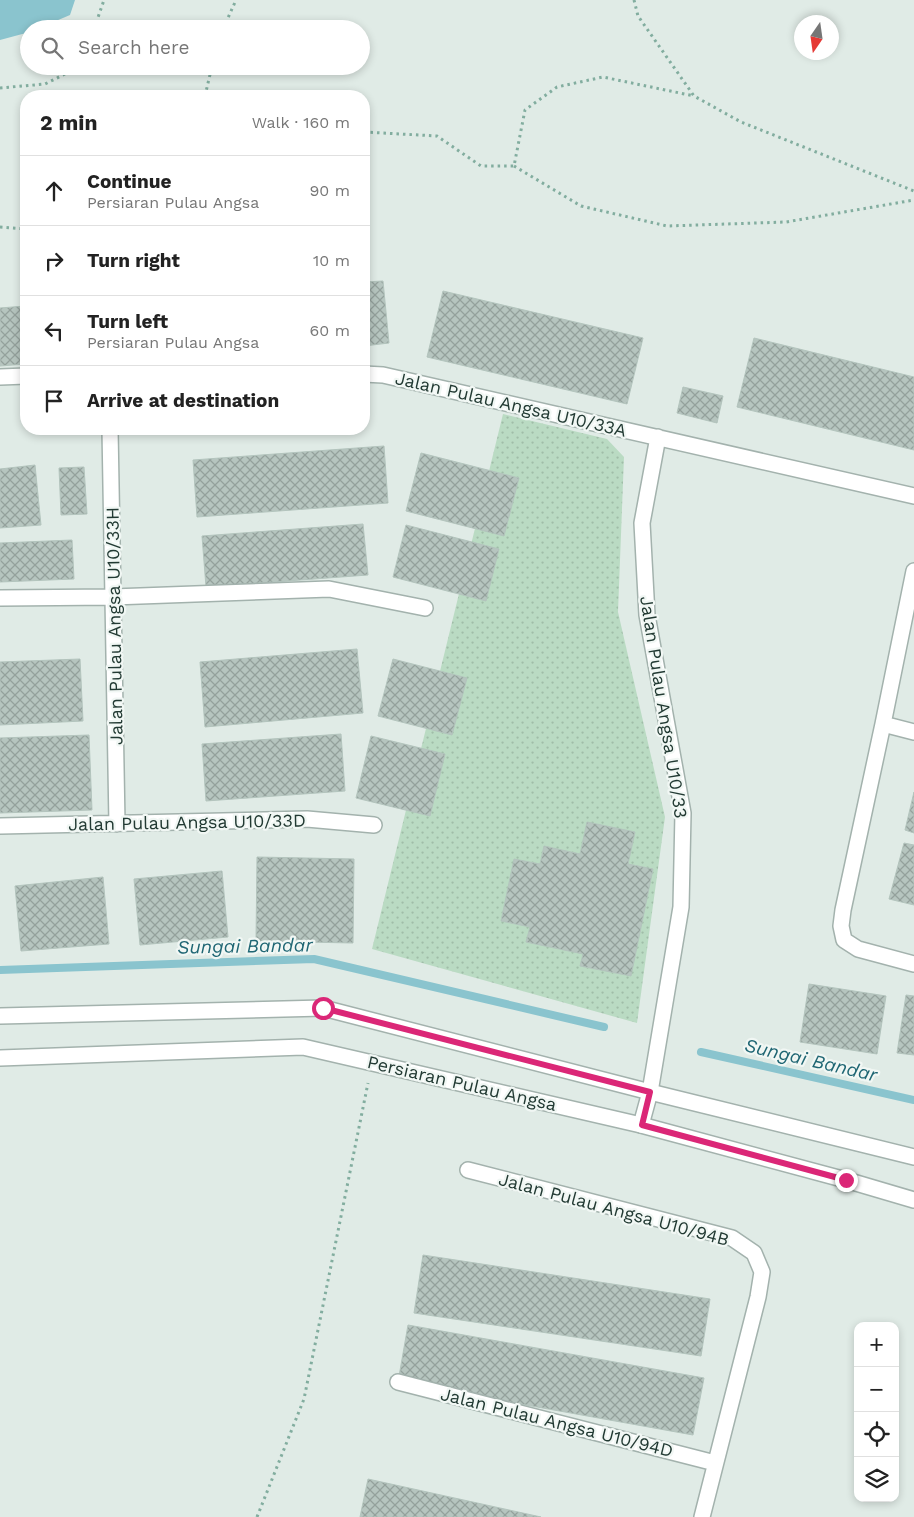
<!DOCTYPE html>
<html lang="en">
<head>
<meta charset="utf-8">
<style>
	body { margin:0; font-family:"Work Sans",sans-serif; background:#f6f6f6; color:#222 }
	.controls { position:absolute; right:15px; bottom:15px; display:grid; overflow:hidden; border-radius:10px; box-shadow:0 2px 8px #0003 }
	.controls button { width:45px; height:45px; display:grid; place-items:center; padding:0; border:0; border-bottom:1px solid #e0e0e0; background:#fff; color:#222; font:25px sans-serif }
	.compass { position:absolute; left:794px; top:15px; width:45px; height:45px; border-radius:50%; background:#fff; box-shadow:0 2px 8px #0003; rotate:193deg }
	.stop { position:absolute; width:15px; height:15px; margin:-11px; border:4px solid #db2777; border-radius:50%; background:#fff }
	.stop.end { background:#db2777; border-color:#fff; box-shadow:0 1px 5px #0008 }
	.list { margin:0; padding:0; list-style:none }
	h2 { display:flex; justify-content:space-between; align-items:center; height:65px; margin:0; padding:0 20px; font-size:21px }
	h2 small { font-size:16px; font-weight:400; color:#767676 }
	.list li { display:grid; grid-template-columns:32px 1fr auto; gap:15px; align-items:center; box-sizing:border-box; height:70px; padding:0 20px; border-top:1px solid #e0e0e0 }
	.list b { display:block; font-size:19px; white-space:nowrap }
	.list p { margin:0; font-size:16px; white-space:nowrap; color:#767676 }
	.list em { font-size:16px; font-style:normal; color:#767676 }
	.icon { flex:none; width:28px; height:28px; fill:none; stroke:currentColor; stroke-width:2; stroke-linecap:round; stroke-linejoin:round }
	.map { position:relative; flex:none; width:914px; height:1517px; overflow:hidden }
	.search { position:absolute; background:#fff; box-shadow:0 2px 8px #0003; left:20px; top:20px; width:350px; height:55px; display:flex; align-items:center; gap:12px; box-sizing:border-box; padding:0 18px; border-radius:28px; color:#767676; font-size:19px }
	.panel { position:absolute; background:#fff; box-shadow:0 2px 8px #0003; left:20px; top:90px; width:350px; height:345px; border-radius:20px }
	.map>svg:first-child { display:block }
</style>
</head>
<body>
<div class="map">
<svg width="914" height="1517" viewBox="0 0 914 1517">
	<defs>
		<pattern id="grass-dots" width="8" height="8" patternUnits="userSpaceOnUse" patternTransform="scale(1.25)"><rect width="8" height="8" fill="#badbc3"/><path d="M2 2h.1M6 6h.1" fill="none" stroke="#a0bda8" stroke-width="1.8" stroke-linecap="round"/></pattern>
		<pattern id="building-cross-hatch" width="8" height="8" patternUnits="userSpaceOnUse" patternTransform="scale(1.25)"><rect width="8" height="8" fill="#b6c5bf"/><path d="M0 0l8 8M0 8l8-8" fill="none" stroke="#94a19c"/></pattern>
	</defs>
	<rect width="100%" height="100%" fill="#e0ebe6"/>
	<!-- grass -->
	<path fill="url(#grass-dots)" d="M 503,414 L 607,439 L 624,457 L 618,612 L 665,817 L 637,1023 L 372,949 Z"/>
	<!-- water -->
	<path fill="#8ac4ce" d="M 0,0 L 75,0 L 70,15 L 37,29 L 29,29 L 29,32 L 26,33 L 0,40 Z"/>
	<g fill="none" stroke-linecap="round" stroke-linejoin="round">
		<!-- stream -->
		<path stroke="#8ac4ce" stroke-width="8" d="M 0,970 L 314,959 L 604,1027
			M 701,1052 L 914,1100"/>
	</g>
	<!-- building -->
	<path fill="url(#building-cross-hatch)" stroke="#b3c4bd" d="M 383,281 L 389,343 L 364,346 L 364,282 Z
		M 443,291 L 643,338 L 627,404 L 427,357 Z
		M 25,306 L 26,364 L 0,366 L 0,308 Z
		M 754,338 L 914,377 L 914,450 L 737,407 Z
		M 683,387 L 723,396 L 717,423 L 677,413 Z
		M 384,446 L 388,503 L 197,517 L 193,460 Z
		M 421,453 L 519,478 L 504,536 L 406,511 Z
		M 35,465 L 41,525 L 0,528 L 0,469 Z
		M 84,467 L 87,514 L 61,515 L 59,468 Z
		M 363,524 L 368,575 L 206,587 L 202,536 Z
		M 406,525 L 499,549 L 486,601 L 393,577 Z
		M 72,540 L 74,579 L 0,582 L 0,543 Z
		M 357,649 L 363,713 L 205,727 L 200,662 Z
		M 80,659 L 83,721 L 0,725 L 0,662 Z
		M 393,659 L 467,678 L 452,735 L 378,716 Z
		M 341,734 L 345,791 L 206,801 L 202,744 Z
		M 89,735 L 92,810 L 0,813 L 0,738 Z
		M 371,736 L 445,754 L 430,816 L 356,798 Z
		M 914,792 L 914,833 L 905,830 Z
		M 587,822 L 635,832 L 628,864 L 653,869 L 631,976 L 580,966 L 583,954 L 526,942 L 530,927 L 501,921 L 514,859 L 540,864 L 544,846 L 580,854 Z
		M 904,843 L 914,845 L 914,905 L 889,899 Z
		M 257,857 L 354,859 L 353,943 L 256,941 Z
		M 222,871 L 228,937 L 140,945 L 134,879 Z
		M 103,877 L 109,944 L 21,951 L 15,886 Z
		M 809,984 L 886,996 L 877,1054 L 800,1042 Z
		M 906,995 L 914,996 L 914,1055 L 897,1053 Z
		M 423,1255 L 710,1299 L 701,1356 L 414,1313 Z
		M 408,1325 L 704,1378 L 693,1435 L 398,1382 Z
		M 368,1479 L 541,1517 L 360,1517 Z"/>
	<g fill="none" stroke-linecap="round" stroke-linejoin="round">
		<!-- minor casing -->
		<g stroke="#a3b2ad" stroke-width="18">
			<path id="minor" d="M 364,374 L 383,375 L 914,496
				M 0,377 L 26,376
				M 110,429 L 117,824
				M 914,571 L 883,724 L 843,910 L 841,926 L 844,940 L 858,949 L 914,964
				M 0,598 L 113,597 L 329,589 L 425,608
				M 883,724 L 914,732
				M 0,826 L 307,819 L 374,825
				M 641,1125 L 650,1092 L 681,907 L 683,813 L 647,615 L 642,523 L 658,437
				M 468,1170 L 732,1238 L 754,1253 L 762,1272 L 758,1297 L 702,1517
				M 398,1382 L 715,1463"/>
		</g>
		<!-- tertiary casing -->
		<g stroke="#a3b2ad" stroke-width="18">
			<path id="tertiary" d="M 0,1016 L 323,1008 L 650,1092 L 914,1157
				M 0,1058 L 303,1047 L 641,1125 L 846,1180 L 914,1200"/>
		</g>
		<!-- path -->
		<path stroke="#82ad9f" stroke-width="3" stroke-dasharray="2.5 4" stroke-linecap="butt" d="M 634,0 L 638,16 L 694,96 L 741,122 L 914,191
			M 94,29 L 104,0
			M 223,29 L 236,0
			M 0,88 L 45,84 L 81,66
			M 205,96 L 212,66
			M 364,132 L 437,136 L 481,166 L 514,166 L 525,110 L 557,87 L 603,77 L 694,96
			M 514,166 L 581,206 L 667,226 L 786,222 L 914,200
			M 0,227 L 26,229
			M 257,1517 L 304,1399 L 368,1083"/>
		<!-- minor -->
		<use href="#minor" stroke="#fff" stroke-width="15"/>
		<!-- tertiary -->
		<use href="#tertiary" stroke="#fff" stroke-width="15"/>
	</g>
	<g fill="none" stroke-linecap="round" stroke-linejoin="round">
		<!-- route -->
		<path stroke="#db2777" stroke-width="6" d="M 323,1008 L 650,1092 L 642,1125 L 846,1180"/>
	</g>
	<g text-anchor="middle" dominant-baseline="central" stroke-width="4.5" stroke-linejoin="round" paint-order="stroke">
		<!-- street labels -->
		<g font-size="18" fill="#223a33" stroke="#f1f7f4">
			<text transform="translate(511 404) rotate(13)">Jalan Pulau Angsa U10/33A</text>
			<text transform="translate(114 626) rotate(-91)">Jalan Pulau Angsa U10/33H</text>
			<text transform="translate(664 707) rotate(81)">Jalan Pulau Angsa U10/33</text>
			<text transform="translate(187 822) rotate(-1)">Jalan Pulau Angsa U10/33D</text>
			<text transform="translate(462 1083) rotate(13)">Persiaran Pulau Angsa</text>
			<text transform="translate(614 1209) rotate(15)">Jalan Pulau Angsa U10/94B</text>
			<text transform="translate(557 1422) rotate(14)">Jalan Pulau Angsa U10/94D</text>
		</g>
		<!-- water labels -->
		<g font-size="19" font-style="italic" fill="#1f6673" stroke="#f1f7f4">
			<text transform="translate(245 946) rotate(-1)">Sungai Bandar</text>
			<text transform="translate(811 1060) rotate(13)">Sungai Bandar</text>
		</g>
	</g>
</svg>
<div class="controls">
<button>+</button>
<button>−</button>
<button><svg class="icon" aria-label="locate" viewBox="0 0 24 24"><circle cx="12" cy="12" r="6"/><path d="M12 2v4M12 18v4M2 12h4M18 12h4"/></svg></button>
<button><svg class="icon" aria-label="layers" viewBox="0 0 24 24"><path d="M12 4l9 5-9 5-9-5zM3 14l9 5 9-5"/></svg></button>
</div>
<svg class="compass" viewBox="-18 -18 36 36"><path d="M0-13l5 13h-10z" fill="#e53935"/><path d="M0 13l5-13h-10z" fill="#767676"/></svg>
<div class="stop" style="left:323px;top:1008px"></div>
<div class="stop end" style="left:846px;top:1180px"></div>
<div class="search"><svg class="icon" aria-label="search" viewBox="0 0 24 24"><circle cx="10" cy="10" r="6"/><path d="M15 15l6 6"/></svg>Search here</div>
<section class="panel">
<h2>2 min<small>Walk · 160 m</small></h2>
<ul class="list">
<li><svg class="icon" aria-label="ahead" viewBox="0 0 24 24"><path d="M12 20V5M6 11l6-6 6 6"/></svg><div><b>Continue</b><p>Persiaran Pulau Angsa</p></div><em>90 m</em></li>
<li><svg class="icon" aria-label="right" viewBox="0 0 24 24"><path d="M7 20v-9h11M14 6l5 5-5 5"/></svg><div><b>Turn right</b></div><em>10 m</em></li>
<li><svg class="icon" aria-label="left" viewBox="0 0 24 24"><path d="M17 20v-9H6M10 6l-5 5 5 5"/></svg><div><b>Turn left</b><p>Persiaran Pulau Angsa</p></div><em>60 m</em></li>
<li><svg class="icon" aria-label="arrive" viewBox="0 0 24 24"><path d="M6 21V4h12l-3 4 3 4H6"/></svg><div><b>Arrive at destination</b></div></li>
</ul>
</section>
</div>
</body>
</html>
